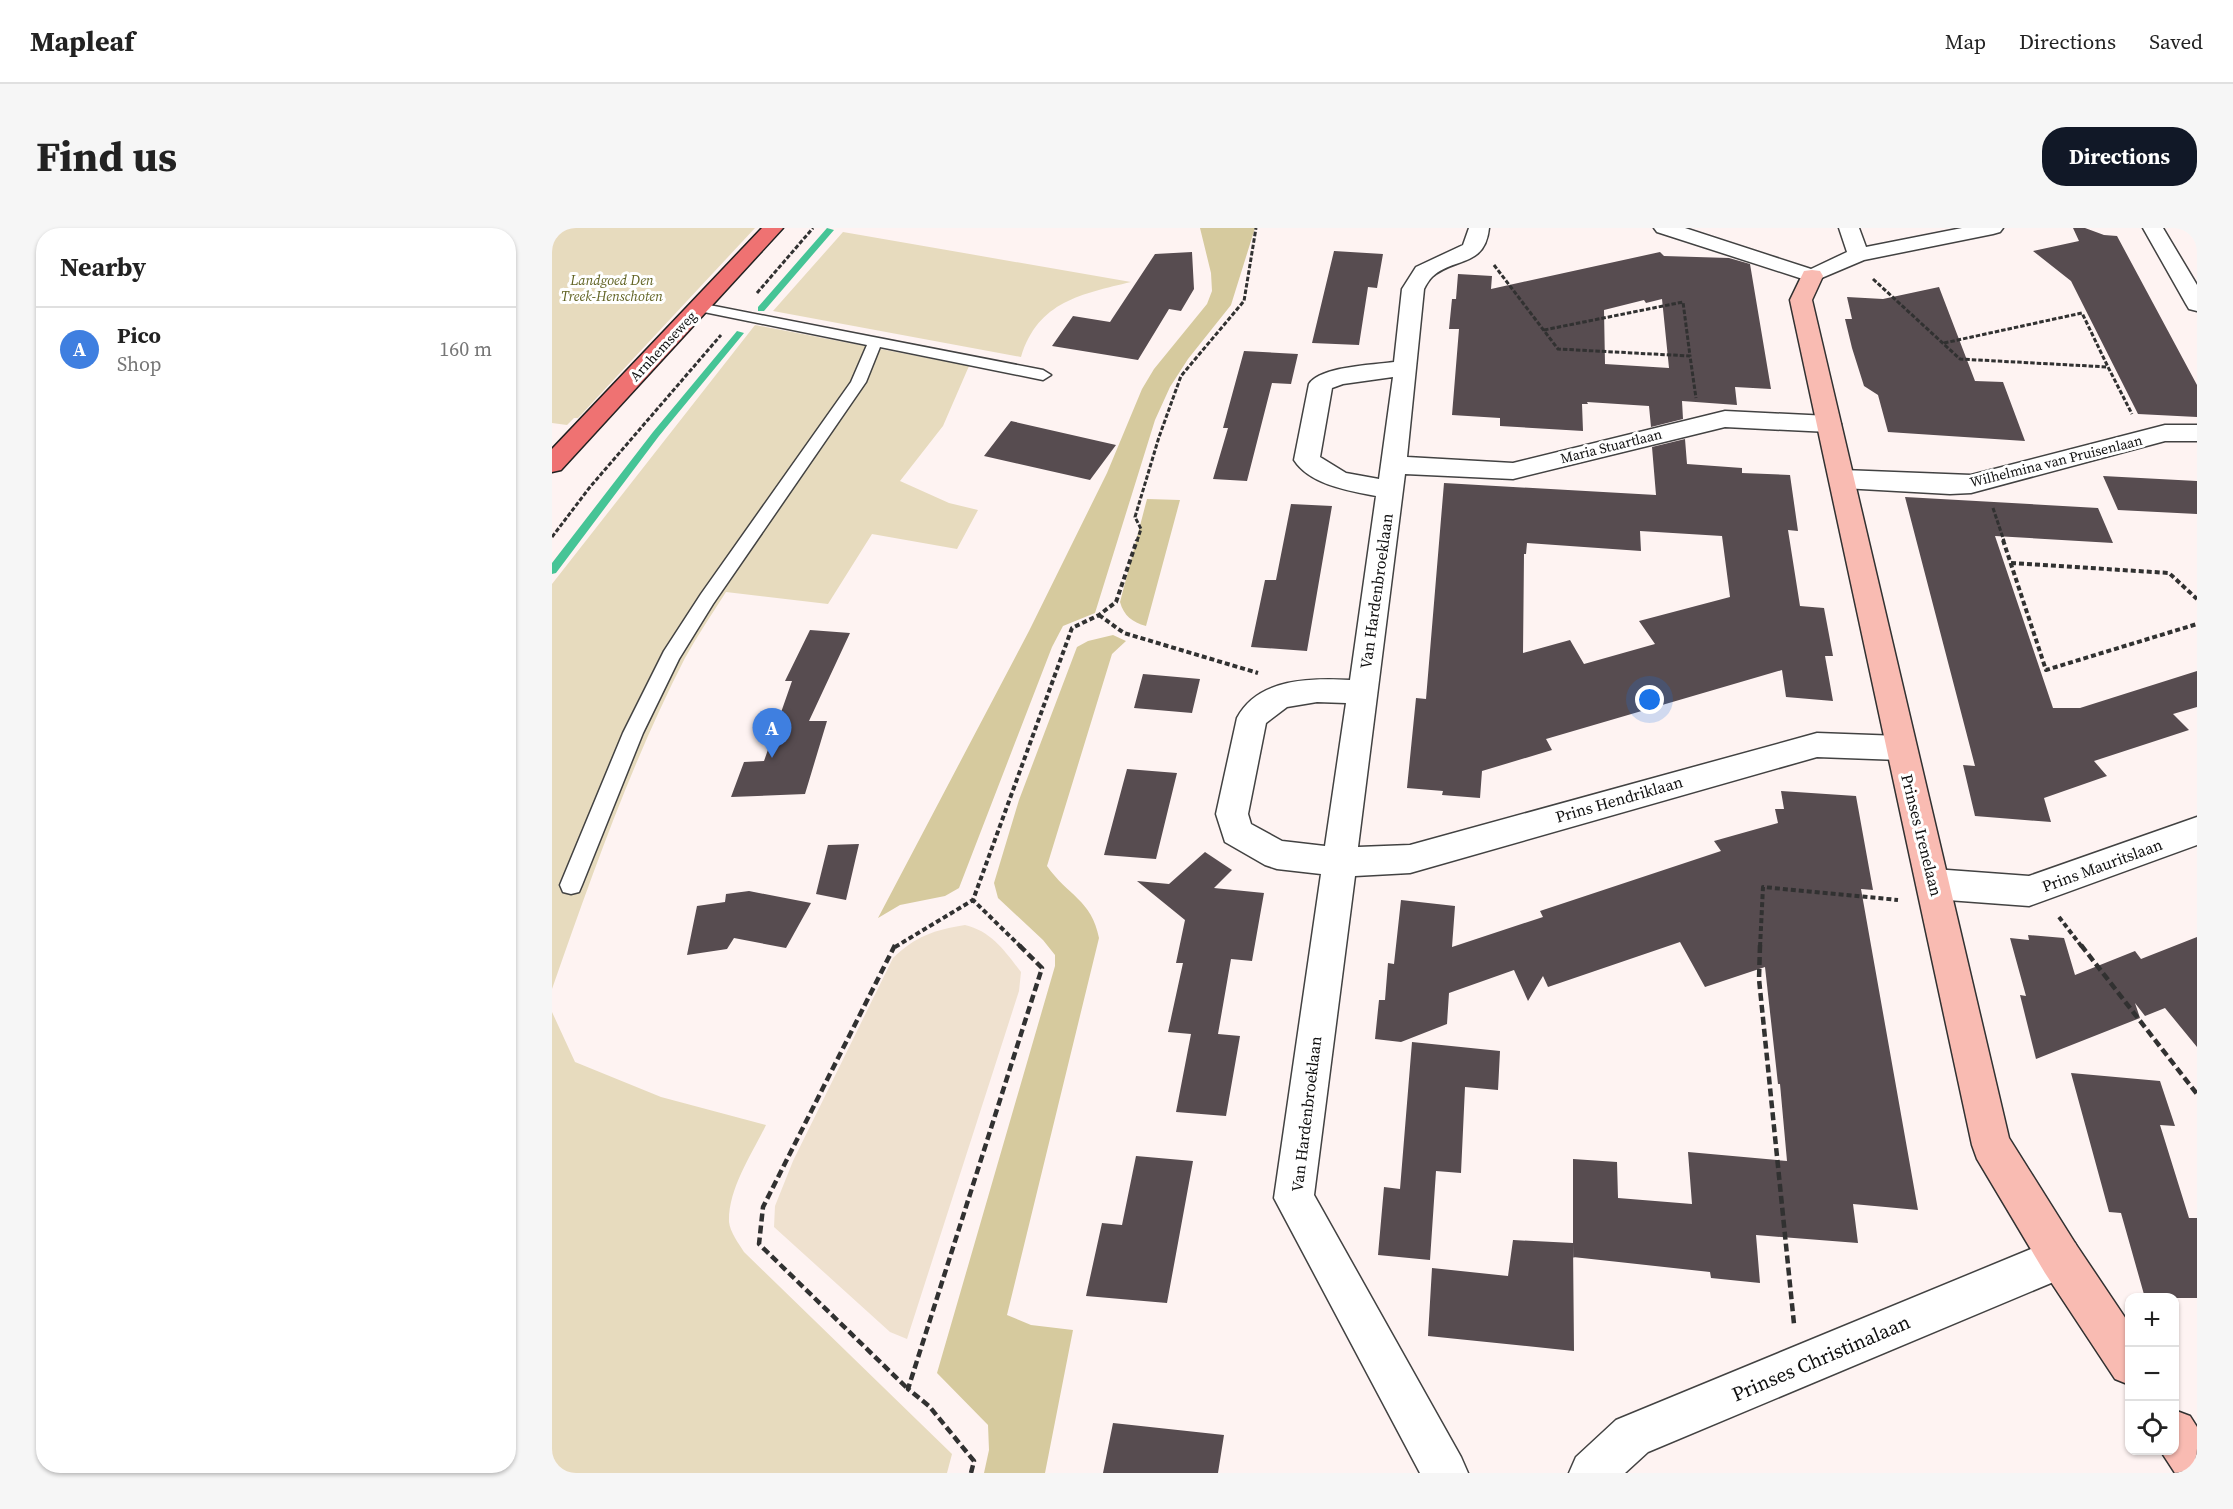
<!DOCTYPE html>
<html lang="en">
<head>
<meta charset="utf-8">
<style>
	body { margin:0; font-family:"Source Serif 4",serif; background:#f6f6f6; color:#222 }
	.controls { position:absolute; right:18px; bottom:18px; display:grid; overflow:hidden; border-radius:12px; box-shadow:0 2px 4px #0004 }
	.controls button { width:54px; height:54px; display:grid; place-items:center; padding:0; border:0; border-bottom:2px solid #e0e0e0; background:#fff; color:#222; font:30px sans-serif }
	.you { position:absolute; left:1098px; top:472px; width:21px; height:21px; margin:-15px; border:4px solid #fff; border-radius:50%; background:#1a73e8; box-shadow:0 0 0 9px #1a73e833 }
	.badge { display:grid; place-items:center; width:39px; height:39px; border-radius:50%; background:#111827; color:#fff; font-size:20px; font-weight:700 }
	.pin { position:absolute; translate:-50% -50px; filter:drop-shadow(0 2px 3px #0008) }
	.pin::after { content:''; position:absolute; top:32px; width:21px; height:18px; background:inherit; clip-path:polygon(0 0,100% 0,50% 100%) }
	.list { margin:0; padding:0; list-style:none }
	h2 { display:flex; justify-content:space-between; align-items:center; height:78px; margin:0; padding:0 24px; font-size:26px }
	h2 small { font-size:20px; font-weight:400; color:#767676 }
	.list li { display:grid; grid-template-columns:39px 1fr auto; gap:18px; align-items:center; box-sizing:border-box; height:84px; padding:0 24px; border-top:2px solid #e0e0e0 }
	.list b { display:block; font-size:22px; white-space:nowrap }
	.list p { margin:0; font-size:20px; white-space:nowrap; color:#767676 }
	.list em { font-size:20px; font-style:normal; color:#767676 }
	.icon { flex:none; width:33px; height:33px; fill:none; stroke:currentColor; stroke-width:2; stroke-linecap:round; stroke-linejoin:round }
	.map { position:relative; flex:none; width:1645px; height:1245px; overflow:hidden; border-radius:24px }
	header { display:flex; align-items:center; gap:36px; box-sizing:border-box; height:84px; padding:0 30px; background:#fff; border-bottom:2px solid #e0e0e0 }
	header strong { font-size:28px }
	nav { display:flex; gap:33px; margin-inline-start:auto; font-size:21px }
	.intro { display:flex; align-items:center; justify-content:space-between; box-sizing:border-box; height:144px; padding:0 36px }
	h1 { margin:0; font-size:42px }
	.button { padding:15px 27px; border-radius:24px; background:#111827; color:#fff; font-size:21px; font-weight:700 }
	main { display:flex; gap:36px; padding:0 36px }
	aside { flex:1; background:#fff; border-radius:24px; box-shadow:0 2px 4px #0004 }
	.map>svg:first-child { display:block }
</style>
</head>
<body>
<header>
<strong>Mapleaf</strong>
<nav><a>Map</a><a>Directions</a><a>Saved</a></nav>
</header>
<div class="intro"><h1>Find us</h1><a class="button">Directions</a></div>
<main>
<aside>
<h2>Nearby<small></small></h2>
<ul class="list">
<li><span class="badge" style="background:#3f7fe0">A</span><div><b>Pico</b><p>Shop</p></div><em>160 m</em></li>
</ul>
</aside>
<div class="map">
<svg width="1645" height="1245" viewBox="0 0 1645 1245">
	<rect width="100%" height="100%" fill="#fef3f2"/>
	<!-- green -->
	<path fill="#e7dbbe" d="M 0,0 L 203,0 L 26,190 L 22,190 L 15,197 L 0,195 Z
		M 291,4 L 579,54 C 530,66 486,73 469,129 L 221,83 Z
		M 203,97 L 417,138 L 391,198 L 348,253 L 397,275 L 426,282 L 405,321 L 320,306 L 276,376 L 174,364 C 160,386 145,408 133,430 C 79,535 39,650 0,761 L 0,356 Z
		M 0,784 L 23,834 L 109,869 L 214,897 C 200,926 176,961 177,994 C 178,1004 187,1016 192,1024 L 400,1226 L 395,1245 L 0,1245 Z"/>
	<!-- forest -->
	<path fill="#d6ca9e" d="M 648,0 L 703,0 L 679,77 L 636,131 L 618,159 L 603,192 L 543,385 L 511,398 L 500,419 L 407,660 L 393,668 L 348,677 L 326,690 L 477,403 L 555,245 L 590,161 L 602,141 L 655,76 L 660,63 L 659,45 Z
		M 595,271 L 628,272 L 594,398 C 580,394 572,388 568,374 Z
		M 561,407 L 574,413 L 560,426 L 495,638 C 515,667 540,672 547,710 L 455,1087 L 479,1097 L 521,1102 L 493,1245 L 432,1245 L 437,1222 L 436,1197 L 385,1145 L 503,738 L 503,727 L 491,712 L 446,670 L 442,655 L 467,572 L 525,419 L 536,413 Z"/>
	<!-- pitch -->
	<path fill="#efe1cf" d="M 413,697 C 439,703 453,723 469,744 L 467,763 L 355,1111 L 338,1104 L 222,999 L 223,978 L 241,933 L 341,730 C 364,708 382,702 413,697 Z"/>
	<g fill="none" stroke-linecap="round" stroke-linejoin="round">
		<!-- stream -->
		<path fill="#46c496" fill-rule="evenodd" d="M 275,0 L 282,2 L 212,83 L 206,83 L 206,79 Z
			M 185,103 L 192,105 L 107,208 L 4,345 L 0,346 L 0,335 L 101,204 Z"/>
	</g>
	<!-- building -->
	<path fill="#574c50" fill-rule="evenodd" d="M 1521,0 L 1533,0 L 1552,7 L 1565,8 L 1645,157 L 1645,189 L 1586,186 L 1519,53 L 1481,23 L 1527,13 Z
		M 782,23 L 831,26 L 825,60 L 816,59 L 807,117 L 760,115 Z
		M 640,24 L 642,61 L 629,83 L 617,81 L 586,132 L 500,118 L 521,88 L 558,94 L 603,26 Z
		M 1108,24 L 1112,28 L 1177,30 L 1198,36 L 1219,161 L 1183,159 L 1185,177 L 1130,173 L 1131,191 L 1099,199 L 1097,178 L 1035,174 L 1036,176 L 1030,176 L 1031,203 L 948,198 L 948,190 L 900,187 L 907,101 L 897,101 L 900,71 L 904,71 L 906,46 L 940,48 L 939,61 ZM 1110,71 L 1117,140 L 1053,136 L 1052,82 L 1092,72 L 1094,75 Z
		M 1387,59 L 1423,153 L 1451,154 L 1473,213 L 1336,204 L 1326,167 L 1312,158 L 1300,120 L 1293,91 L 1300,91 L 1295,69 L 1331,71 Z
		M 692,123 L 746,126 L 739,156 L 720,155 L 695,253 L 661,251 L 676,200 L 671,200 Z
		M 459,193 L 564,217 L 538,252 L 432,228 Z
		M 1133,211 L 1135,236 L 1190,240 L 1190,245 L 1238,247 L 1246,303 L 1236,302 L 1248,378 L 1272,380 L 1281,428 L 1273,428 L 1281,473 L 1234,469 L 1230,442 L 994,511 L 1000,522 L 930,543 L 928,570 L 890,567 L 891,563 L 855,560 L 864,470 L 874,471 L 892,255 L 1104,267 L 1100,219 ZM 1088,303 L 1170,308 L 1178,369 L 1087,393 L 1103,416 L 1032,436 L 1018,412 L 971,425 L 972,326 L 974,326 L 975,315 L 1089,323 Z
		M 1551,248 L 1645,253 L 1645,286 L 1566,282 Z
		M 1353,269 L 1546,280 L 1561,315 L 1443,308 L 1501,480 L 1528,480 L 1645,443 L 1645,479 L 1621,486 L 1637,502 L 1542,533 L 1555,548 L 1492,570 L 1499,594 L 1423,588 L 1411,537 L 1423,538 Z
		M 739,276 L 780,278 L 755,423 L 699,419 L 713,352 L 724,352 Z
		M 258,402 L 298,405 L 257,493 L 275,493 L 253,566 L 179,569 L 192,534 L 212,533 L 240,453 L 233,453 Z
		M 591,446 L 648,451 L 640,485 L 582,480 Z
		M 575,541 L 625,545 L 604,631 L 552,627 Z
		M 1229,563 L 1304,568 L 1321,662 L 1309,661 L 1366,982 L 1301,976 L 1306,1015 L 1204,1007 L 1208,1055 L 1159,1050 L 1158,1044 L 1021,1029 L 1021,931 L 1065,934 L 1066,970 L 1140,976 L 1136,924 L 1235,933 L 1228,856 L 1226,856 L 1213,739 L 1153,759 L 1128,714 L 996,759 L 991,748 L 976,773 L 962,742 L 897,765 L 895,796 L 849,814 L 823,811 L 827,772 L 833,772 L 836,735 L 842,736 L 849,672 L 903,678 L 900,719 L 991,689 L 988,683 L 1169,623 L 1162,613 L 1226,595 L 1223,581 L 1232,581 Z
		M 307,616 L 294,672 L 264,666 L 276,617 Z
		M 653,624 L 680,642 L 662,660 L 712,665 L 700,733 L 679,731 L 666,806 L 688,808 L 674,888 L 624,884 L 639,806 L 616,804 L 631,735 L 624,735 L 633,692 L 585,653 L 617,656 Z
		M 197,663 L 259,675 L 234,720 L 182,710 L 175,721 L 135,727 L 145,678 L 173,674 L 174,666 Z
		M 1476,707 L 1512,710 L 1523,747 L 1583,723 L 1589,731 L 1645,709 L 1645,819 L 1613,780 L 1593,788 L 1583,775 L 1588,790 L 1484,831 L 1468,767 L 1474,768 L 1458,710 L 1477,712 Z
		M 860,814 L 948,823 L 946,862 L 913,859 L 909,945 L 884,943 L 878,1032 L 826,1027 L 832,959 L 848,961 Z
		M 1519,845 L 1608,853 L 1623,898 L 1608,897 L 1637,990 L 1645,990 L 1645,1070 L 1593,1070 L 1569,985 L 1557,984 Z
		M 584,928 L 641,933 L 615,1075 L 534,1068 L 550,995 L 570,997 Z
		M 961,1012 L 1021,1015 L 1022,1123 L 876,1108 L 880,1040 L 956,1048 Z
		M 561,1195 L 672,1207 L 666,1245 L 551,1245 Z"/>
	<g fill="none" stroke-linecap="round" stroke-linejoin="round">
		<!-- lane casing -->
		<g stroke="#424242" stroke-width="3">
			<path id="lane" d="M 147,75 L 491,142 L 499,147 L 491,152 L 328,119 L 314,154 L 161,376 L 127,431 L 91,505 L 30,657 L 27,664 L 19,666 L 11,664 L 8,657 L 71,505 L 112,423 L 149,366 L 299,154 L 315,117 L 142,82 L 140,79 Z"/>
		</g>
		<!-- street casing -->
		<g stroke="#424242" stroke-width="3">
			<path id="street" d="M 917,0 L 937,0 C 933,40 901,29 880,49 C 877,52 874,57 872,61 L 855,229 L 961,235 L 1173,183 L 1277,188 L 1286,190 L 1289,196 L 1286,202 L 1277,204 L 1173,199 L 961,251 L 853,246 L 806,619 L 858,617 L 1265,505 L 1348,508 L 1359,511 L 1363,520 L 1359,529 L 1348,532 L 1265,529 L 858,645 L 803,648 L 762,967 L 909,1229 L 916,1245 L 868,1245 L 722,970 L 769,646 L 725,641 L 713,637 L 673,614 L 664,586 L 685,490 C 706,450 759,450 798,452 L 824,268 C 798,263 758,257 742,232 L 757,156 C 769,138 822,137 842,134 L 850,61 L 864,39 L 911,17 ZM 841,149 L 827,251 L 794,245 L 768,229 L 780,160 L 791,156 ZM 765,474 L 794,475 L 773,618 L 730,613 L 699,596 L 696,586 L 714,495 L 735,479 Z
				M 1102,0 L 1133,0 L 1259,41 L 1295,24 L 1287,0 L 1307,0 L 1314,19 L 1410,0 L 1451,0 L 1448,4 L 1441,6 L 1312,32 L 1260,54 L 1105,4 Z
				M 1591,0 L 1611,0 L 1645,57 L 1645,83 L 1637,81 L 1634,76 Z
				M 1613,197 L 1645,197 L 1645,213 L 1613,213 L 1419,265 L 1398,266 L 1291,260 L 1282,257 L 1278,251 L 1282,245 L 1291,242 L 1419,247 Z
				M 1645,589 L 1645,617 L 1477,678 L 1382,671 L 1370,666 L 1365,656 L 1370,646 L 1382,641 L 1477,648 Z
				M 1508,1009 L 1523,1015 L 1529,1030 L 1523,1045 L 1096,1224 L 1073,1245 L 1017,1245 L 1024,1229 L 1064,1192 Z"/>
		</g>
		<!-- secondary casing -->
		<g stroke="#313131" stroke-width="3">
			<path id="secondary" d="M 1260,42 L 1268,43 L 1271,48 L 1260,72 L 1457,910 L 1523,1015 L 1578,1097 L 1578,1157 L 1563,1151 L 1493,1045 L 1425,931 L 1420,917 L 1238,72 L 1252,43 Z
				M 1622,1182 L 1638,1188 L 1645,1199 L 1645,1245 L 1623,1245 L 1608,1222 L 1622,1222 Z"/>
		</g>
		<!-- primary casing -->
		<g stroke="#202020" stroke-width="3">
			<path id="primary" d="M 210,0 L 231,0 L 9,242 L 0,244 L 0,221 Z"/>
		</g>
		<!-- path-far2 -->
		<path stroke="#313131" stroke-width="3" stroke-dasharray="4.5 2" stroke-linecap="butt" d="M 942,37 L 1006,121 L 1138,128 L 1144,170
			M 1321,51 L 1408,131 L 1556,139 L 1580,186
			M 205,65 L 261,0
			M 992,102 L 1131,74 L 1138,128
			M 1392,115 L 1530,85 L 1556,139
			M 1441,280 L 1452,313
			M 0,309 L 38,259 L 169,107
			M 585,313 L 589,301 L 583,289 L 607,209 L 629,148 L 692,73 L 704,0"/>
		<!-- path-far1 -->
		<path stroke="#313131" stroke-width="4" stroke-dasharray="5 3" stroke-linecap="butt" d="M 1451,312 L 1494,442 L 1645,396
			M 1459,335 L 1617,345 L 1645,371
			M 547,387 L 572,405 L 706,445
			M 1507,689 L 1530,719
			M 343,719 L 421,672
			M 469,719 L 421,672 L 520,400 L 547,387 L 564,374 L 585,312
			M 1208,719 L 1211,659 L 1346,672"/>
		<!-- path -->
		<path stroke="#313131" stroke-width="4.5" stroke-dasharray="8 4" stroke-linecap="butt" d="M 343,717 L 211,979 L 207,1016 L 356,1161
			M 1208,717 L 1207,751 L 1242,1096
			M 1529,717 L 1645,866
			M 419,1245 L 422,1233 L 377,1178 L 356,1161 L 490,740 L 467,717"/>
		<!-- lane -->
		<use href="#lane" fill="#fff" fill-rule="evenodd"/>
		<!-- street -->
		<use href="#street" fill="#fff" fill-rule="evenodd"/>
		<!-- secondary -->
		<use href="#secondary" fill="#f9bbb2" fill-rule="evenodd"/>
		<!-- primary -->
		<use href="#primary" fill="#ef7272" fill-rule="evenodd"/>
	</g>
	<g text-anchor="middle" dominant-baseline="central" stroke-width="6" stroke-linejoin="round" paint-order="stroke">
		<!-- far-park labels -->
		<g font-size="14" font-style="italic" fill="#616323" stroke="#fff">
			<text x="60" y="52">Landgoed Den<tspan x="60" dy="16">Treek-Henschoten</tspan></text>
		</g>
		<!-- far-street labels -->
		<g font-size="14" fill="#0f0f0f" stroke="#fff">
			<text transform="translate(111 118) rotate(-47)">Arnhemseweg</text>
			<text transform="translate(1059 218) rotate(-14)">Maria Stuartlaan</text>
			<text transform="translate(1504 233) rotate(-14)">Wilhelmina van Pruisenlaan</text>
		</g>
		<!-- street labels -->
		<g font-size="16" fill="#0f0f0f" stroke="#fff">
			<text transform="translate(824 363) rotate(-82)">Van Hardenbroeklaan</text>
			<text transform="translate(1067 571) rotate(-16)">Prins Hendriklaan</text>
			<text transform="translate(1370 607) rotate(76)">Prinses Irenelaan</text>
			<text transform="translate(1550 637) rotate(-20)">Prins Mauritslaan</text>
			<text transform="translate(754 886) rotate(-83)">Van Hardenbroeklaan</text>
		</g>
		<!-- near-street labels -->
		<g font-size="20" fill="#0f0f0f" stroke="#fff">
			<text transform="translate(1269 1130) rotate(-23)">Prinses Christinalaan</text>
		</g>
	</g>
</svg>
<div class="controls">
<button>+</button>
<button>−</button>
<button><svg class="icon" aria-label="locate" viewBox="0 0 24 24"><circle cx="12" cy="12" r="6"/><path d="M12 2v4M12 18v4M2 12h4M18 12h4"/></svg></button>
</div>
<div class="you"></div>
<div class="pin badge" style="left:220px;top:530px;background:#3f7fe0">A</div>
</div>
</main>
</body>
</html>
